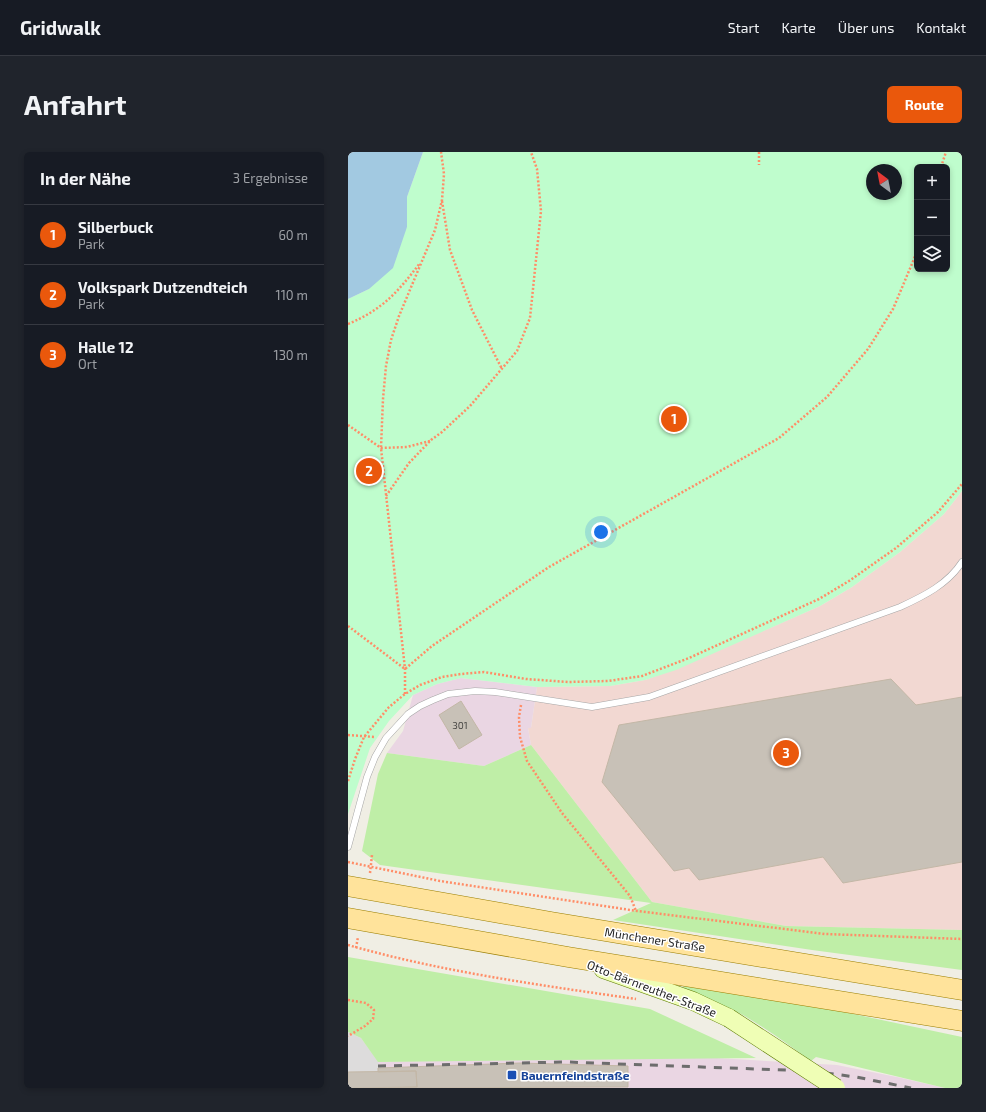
<!DOCTYPE html>
<html lang="de">
<head>
<meta charset="utf-8">
<style>
	body { margin:0; font-family:"Exo 2",sans-serif; background:#20242c; color:#f1f3f6 }
	.controls { position:absolute; right:12px; top:12px; display:grid; overflow:hidden; border-radius:6px; box-shadow:0 2px 6px #0003 }
	.controls button { width:36px; height:36px; display:grid; place-items:center; padding:0; border:0; border-bottom:1px solid #363941; background:#171b24; color:#f1f3f6; font:20px sans-serif }
	.compass { position:absolute; left:518px; top:12px; width:36px; height:36px; border-radius:50%; background:#171b24; box-shadow:0 2px 6px #0003; rotate:328deg }
	.you { position:absolute; left:253px; top:380px; width:14px; height:14px; margin:-10px; border:3px solid #fff; border-radius:50%; background:#1a73e8; box-shadow:0 0 0 6px #1a73e833 }
	.badge { display:grid; place-items:center; width:26px; height:26px; border-radius:50%; background:#ea580c; color:#fff; font-size:13px; font-weight:700 }
	.pin { position:absolute; translate:-50% -50%; border:2px solid #fff; box-shadow:0 1px 4px #0006 }
	.list { margin:0; padding:0; list-style:none }
	h2 { display:flex; justify-content:space-between; align-items:center; height:52px; margin:0; padding:0 16px; font-size:17px }
	h2 small { font-size:13px; font-weight:400; color:#9ea1a6 }
	.list li { display:grid; grid-template-columns:26px 1fr auto; gap:12px; align-items:center; box-sizing:border-box; height:60px; padding:0 16px; border-top:1px solid #363941 }
	.list b { display:block; font-size:15px; white-space:nowrap }
	.list p { margin:0; font-size:13px; white-space:nowrap; color:#9ea1a6 }
	.list em { font-size:13px; font-style:normal; color:#9ea1a6 }
	.icon { flex:none; width:22px; height:22px; fill:none; stroke:currentColor; stroke-width:2; stroke-linecap:round; stroke-linejoin:round }
	.map { position:relative; flex:none; width:614px; height:936px; overflow:hidden; border-radius:6px }
	header { display:flex; align-items:center; gap:24px; box-sizing:border-box; height:56px; padding:0 20px; background:#171b24; border-bottom:1px solid #363941 }
	header strong { font-size:19px }
	nav { display:flex; gap:22px; margin-inline-start:auto; font-size:14px }
	.intro { display:flex; align-items:center; justify-content:space-between; box-sizing:border-box; height:96px; padding:0 24px }
	h1 { margin:0; font-size:28px }
	.button { padding:10px 18px; border-radius:6px; background:#ea580c; color:#fff; font-size:14px; font-weight:700 }
	main { display:flex; gap:24px; padding:0 24px }
	aside { flex:1; background:#171b24; border-radius:6px; box-shadow:0 2px 6px #0003 }
	.map>svg:first-child { display:block }
</style>
</head>
<body>
<header>
<strong>Gridwalk</strong>
<nav><a>Start</a><a>Karte</a><a>Über uns</a><a>Kontakt</a></nav>
</header>
<div class="intro"><h1>Anfahrt</h1><a class="button">Route</a></div>
<main>
<aside>
<h2>In der Nähe<small>3 Ergebnisse</small></h2>
<ul class="list">
<li><span class="badge">1</span><div><b>Silberbuck</b><p>Park</p></div><em>60 m</em></li>
<li><span class="badge">2</span><div><b>Volkspark Dutzendteich</b><p>Park</p></div><em>110 m</em></li>
<li><span class="badge">3</span><div><b>Halle 12</b><p>Ort</p></div><em>130 m</em></li>
</ul>
</aside>
<div class="map">
<svg width="614" height="936" viewBox="0 0 614 936">
	<rect width="100%" height="100%" fill="#f0eee4"/>
	<!-- residential -->
	<path fill="#dddcdc" d="M 0,880 L 13,886 L 30,909 L 40,936 L 0,936 Z"/>
	<!-- commercial -->
	<path fill="#f2d8d2" d="M 614,339 L 614,778 L 438,774 L 304,750 L 183,593 L 180,576 L 183,576 L 189,535 L 262,534 L 297,528 L 328,517 L 472,454 L 504,435 L 552,400 L 596,362 Z"/>
	<!-- industrial -->
	<path fill="#ead6e3" d="M 113,526 L 189,535 L 183,576 L 180,576 L 183,593 L 136,614 L 39,601 L 55,579 L 65,543 L 89,532 Z
		M 206,905 L 351,905 L 489,913 L 549,925 L 597,936 L 41,936 L 30,910 Z"/>
	<!-- grass -->
	<path fill="#bfeea7" d="M 183,593 L 304,750 L 438,774 L 614,778 L 614,818 L 464,798 L 265,768 L 303,751 L 32,713 L 14,699 L 30,622 L 39,601 L 136,614 Z
		M 0,805 L 302,857 L 408,906 L 30,910 L 13,886 L 0,880 Z
		M 336,832 L 458,852 L 614,885 L 614,936 L 597,936 L 468,905 L 463,909 C 441,893 419,877 395,863 C 376,853 356,845 335,837 Z"/>
	<!-- park -->
	<path fill="#bffdcd" fill-rule="evenodd" d="M 75,0 L 614,0 L 614,339 L 596,362 L 552,400 L 504,435 L 472,454 L 328,518 L 297,528 L 262,534 L 189,535 L 113,526 L 89,532 L 65,543 L 41,569 L 22,596 L 0,662 L 0,147 L 21,137 L 59,75 L 59,45 ZM 569,15 L 599,15 L 599,117 L 569,117 ZM 524,18 L 548,18 L 548,42 L 524,42 Z"/>
	<!-- water -->
	<path fill="#a2c9e1" d="M 0,0 L 75,0 L 59,45 L 59,75 L 45,116 L 21,137 L 0,147 Z"/>
	<!-- building -->
	<path fill="#c8c1b7" stroke="#c3b7a6" d="M 543,527 L 568,553 L 614,545 L 614,710 L 495,731 L 475,705 L 351,728 L 341,716 L 326,719 L 254,630 L 271,573 Z
		M 113,549 L 134,583 L 111,597 L 91,563 Z
		M 172,911 L 280,914 L 280,935 L 40,936 L 69,935 L 68,919 L 30,920 L 30,916 Z
		M 68,919 L 69,935 L 0,936 L 0,920 Z"/>
	<g fill="none" stroke-linecap="round" stroke-linejoin="round">
		<!-- service casing -->
		<g stroke="#a6a6a6" stroke-width="7">
			<path id="service" d="M 0,695 L 19,625 L 27,605 L 38,586 L 60,562 L 72,554 L 85,548 L 100,542 L 127,539 L 147,540 L 244,555 L 301,545 L 552,455 C 576,444 600,432 614,410"/>
		</g>
		<!-- secondary casing -->
		<g stroke="#5c7c00" stroke-width="19">
			<path id="secondary" d="M 255,817 L 345,849 L 381,866"/>
		</g>
		<!-- primary casing -->
		<g stroke="#9a7e00" stroke-width="21">
			<path id="primary" d="M 0,734 L 203,770 L 614,838
				M 0,766 L 220,805 L 614,869"/>
		</g>
		<!-- path -->
		<path stroke="#ff8d67" stroke-width="2.5" stroke-dasharray="2 2" stroke-linecap="butt" d="M 411,0 L 411,13
			M 593,15 L 598,0
			M 94,49 L 102,98 L 124,158 L 154,217
			M 0,172 C 34,158 50,140 72,111
			M 0,273 L 33,296 L 59,295 L 82,289
			M 38,344 L 61,311 L 83,288 L 94,280 L 122,254 L 169,199 L 182,166 L 193,59 L 189,17 L 183,0
			M 0,474 L 57,517 L 84,494 L 201,415 L 431,286 L 479,245 L 520,197 L 545,157 L 566,107 L 569,97
			M 57,542 L 57,517 L 33,296 L 35,247 L 38,214 L 43,188 L 51,164 L 87,78 L 94,48 L 96,22 L 93,0
			M 173,553 L 171,565 L 172,585 L 179,609 L 214,661 L 282,744 L 288,759
			M 0,583 L 27,585
			M 0,629 L 7,607 L 16,585 L 41,555 L 57,542 L 72,533 L 94,525 L 113,522 L 136,520 L 178,527 L 220,530 L 260,529 L 294,524 L 341,506 L 471,447 L 501,429 L 548,396 L 590,360 L 614,332
			M 0,710 L 92,729 L 289,759 L 477,782 L 614,787
			M 22,721 L 24,703
			M 0,793 C 95,820 191,833 288,847
			M 8,796 L 10,785
			M 0,848 L 18,851 L 26,858 L 25,867 L 17,874 L 0,884"/>
		<!-- service -->
		<use href="#service" stroke="#fff" stroke-width="6"/>
		<!-- secondary -->
		<use href="#secondary" stroke="#effeb5" stroke-width="18"/>
		<!-- primary -->
		<use href="#primary" stroke="#ffe39b" stroke-width="20"/>
		<!-- rail -->
		<path stroke="#6d6d6d" stroke-width="3" stroke-dasharray="8 8" stroke-linecap="butt" d="M 30,914 L 219,910 L 462,919 L 508,925 L 563,936"/>
		<!-- secondary-bridge casing -->
		<g stroke="#5c7c00" stroke-width="19" stroke-linecap="butt">
			<path id="secondary-bridge" d="M 381,866 L 488,936"/>
		</g>
		<!-- secondary-bridge -->
		<use href="#secondary-bridge" stroke="#effeb5" stroke-width="18"/>
	</g>
	<!-- markers -->
	<rect fill="#1a4fb4" stroke="#fff" stroke-width="1.5" x="159" y="918" width="10" height="10" rx="2"/>
	<g text-anchor="middle" dominant-baseline="central" stroke-width="3" stroke-linejoin="round" paint-order="stroke">
		<!-- number labels -->
		<g font-size="10" fill="#494845">
			<text x="112" y="573">301</text>
		</g>
		<!-- street labels -->
		<g font-size="12" fill="#1f1f1f" stroke="#fff">
			<text transform="translate(307 787) rotate(9)">Münchener Straße</text>
			<text transform="translate(304 836) rotate(21)">Otto-Bärnreuther-Straße</text>
		</g>
		<!-- transit labels -->
		<g font-size="12" font-weight="bold" fill="#164399" stroke="#fff" text-anchor="start">
			<text x="173" y="923">Bauernfeindstraße</text>
		</g>
	</g>
</svg>
<div class="controls">
<button>+</button>
<button>−</button>
<button><svg class="icon" aria-label="layers" viewBox="0 0 24 24"><path d="M12 4l9 5-9 5-9-5zM3 14l9 5 9-5"/></svg></button>
</div>
<svg class="compass" viewBox="-18 -18 36 36"><path d="M0-13l5 13h-10z" fill="#e53935"/><path d="M0 13l5-13h-10z" fill="#9ea1a6"/></svg>
<div class="you"></div>
<div class="pin badge" style="left:326px;top:267px">1</div>
<div class="pin badge" style="left:21px;top:319px">2</div>
<div class="pin badge" style="left:438px;top:601px">3</div>
</div>
</main>
</body>
</html>
